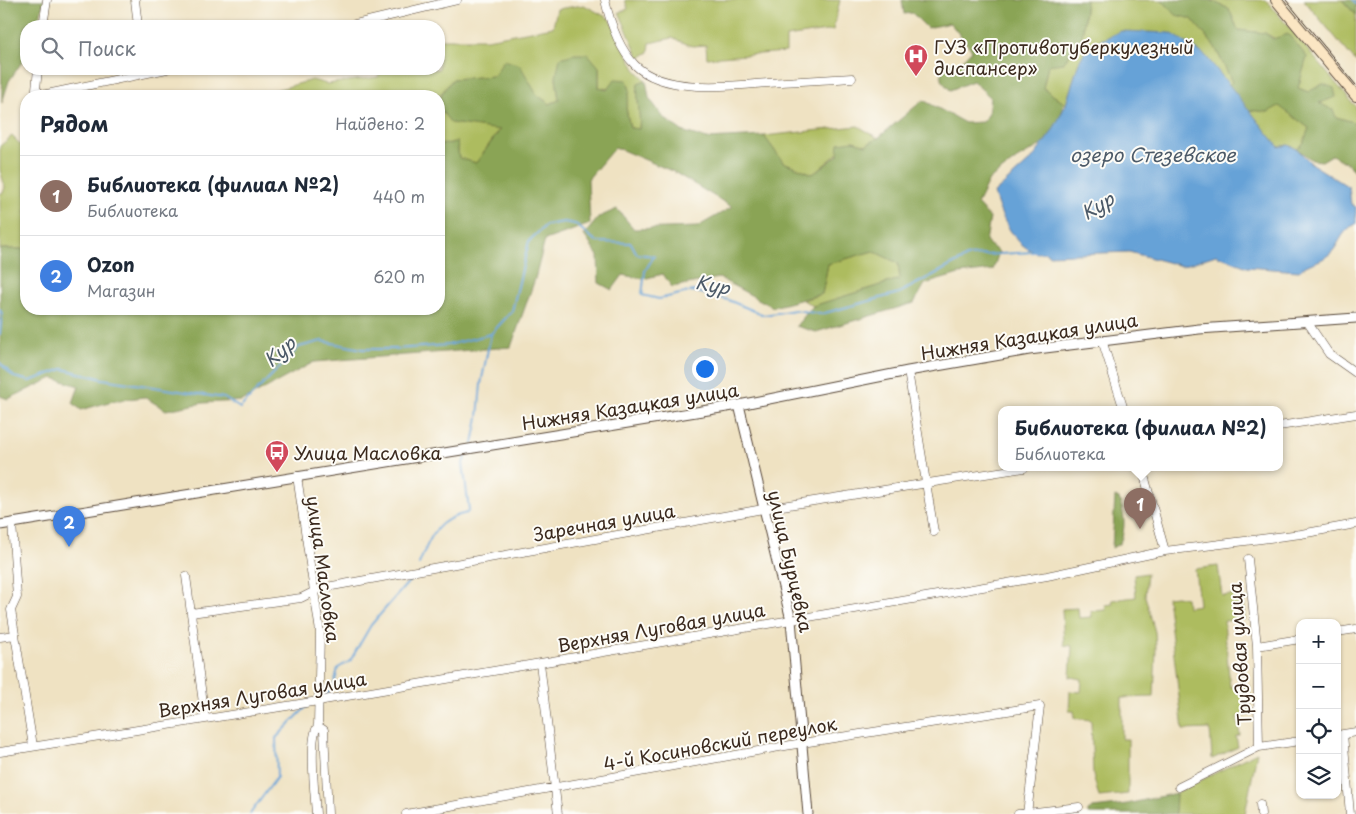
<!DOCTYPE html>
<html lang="ru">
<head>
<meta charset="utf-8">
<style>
	body { margin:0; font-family:"Playpen Sans",sans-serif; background:#f2f2f3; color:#1f2937 }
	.controls { position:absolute; right:15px; bottom:15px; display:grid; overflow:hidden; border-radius:10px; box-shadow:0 1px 4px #0004 }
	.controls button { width:45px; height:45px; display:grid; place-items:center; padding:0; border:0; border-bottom:1px solid #e0e1e3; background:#fff; color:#1f2937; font:25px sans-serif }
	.you { position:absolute; left:704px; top:368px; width:18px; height:18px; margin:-12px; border:4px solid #fff; border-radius:50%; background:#1a73e8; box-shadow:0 0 0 8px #1a73e833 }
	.badge { display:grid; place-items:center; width:32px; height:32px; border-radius:50%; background:#d1495b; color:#fff; font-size:16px; font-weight:700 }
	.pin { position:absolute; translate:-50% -41px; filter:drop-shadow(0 1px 2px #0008) }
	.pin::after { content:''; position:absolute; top:26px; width:18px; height:15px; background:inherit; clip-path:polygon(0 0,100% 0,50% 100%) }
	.popup { position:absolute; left:998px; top:406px; width:285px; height:65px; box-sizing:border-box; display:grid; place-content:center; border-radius:10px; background:#fff; filter:drop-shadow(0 1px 4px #0005); font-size:16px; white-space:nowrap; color:#747a83 }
	.popup b { font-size:19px; color:#1f2937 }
	.popup::after { content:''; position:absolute; left:50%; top:100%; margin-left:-10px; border:10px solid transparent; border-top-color:#fff }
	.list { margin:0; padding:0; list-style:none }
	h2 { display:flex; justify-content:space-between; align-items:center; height:65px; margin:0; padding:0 20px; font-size:21px }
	h2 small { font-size:16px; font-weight:400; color:#747a83 }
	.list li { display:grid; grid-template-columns:32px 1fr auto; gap:15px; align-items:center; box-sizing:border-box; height:80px; padding:0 20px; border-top:1px solid #e0e1e3 }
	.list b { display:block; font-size:19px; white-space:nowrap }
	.list p { margin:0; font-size:16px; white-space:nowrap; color:#747a83 }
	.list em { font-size:16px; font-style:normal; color:#747a83 }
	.icon { flex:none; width:28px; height:28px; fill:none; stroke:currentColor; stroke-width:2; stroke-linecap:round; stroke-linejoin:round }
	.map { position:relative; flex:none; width:1356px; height:814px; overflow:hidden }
	.search { position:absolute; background:#fff; box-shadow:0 1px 4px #0004; left:20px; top:20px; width:425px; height:55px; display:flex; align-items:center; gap:12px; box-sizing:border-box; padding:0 18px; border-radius:20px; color:#747a83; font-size:19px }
	.panel { position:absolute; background:#fff; box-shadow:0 1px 4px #0004; left:20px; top:90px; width:425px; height:225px; border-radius:20px }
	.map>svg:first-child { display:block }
</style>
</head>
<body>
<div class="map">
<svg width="1356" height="814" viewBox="0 0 1356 814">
	<rect width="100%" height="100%" fill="#fdfcf7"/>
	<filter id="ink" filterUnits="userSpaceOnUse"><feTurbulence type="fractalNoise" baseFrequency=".02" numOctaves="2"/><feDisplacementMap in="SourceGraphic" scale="10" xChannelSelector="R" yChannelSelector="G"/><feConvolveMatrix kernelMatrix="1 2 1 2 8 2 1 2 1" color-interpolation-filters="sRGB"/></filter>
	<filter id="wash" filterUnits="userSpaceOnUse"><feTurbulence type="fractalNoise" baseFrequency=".0096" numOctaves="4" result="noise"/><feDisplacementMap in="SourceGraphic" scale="20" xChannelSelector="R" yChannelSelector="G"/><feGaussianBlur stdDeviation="1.12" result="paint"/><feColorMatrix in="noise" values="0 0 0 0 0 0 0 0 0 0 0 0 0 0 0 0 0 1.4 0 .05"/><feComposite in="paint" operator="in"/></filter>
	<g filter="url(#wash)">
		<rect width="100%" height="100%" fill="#efe2c2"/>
		<!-- green -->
		<path fill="#adbc5e" stroke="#74733e" d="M 625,0 L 840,0 L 833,30 L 786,37 L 786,52 L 707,58 L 706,45 L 692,46 L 672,38 L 650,43 L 649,52 L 639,58 L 619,12 L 628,9 Z
			M 1086,0 L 1162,0 L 1176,14 L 1192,19 L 1215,47 L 1232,82 L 1228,86 L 1205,55 L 1079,62 L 1066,104 L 1064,103 L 1043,88 L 1048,65 L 1082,38 Z
			M 1210,0 L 1266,0 L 1356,107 L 1356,126 L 1353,122 L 1336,117 L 1318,103 L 1323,84 L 1308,92 L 1298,88 L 1307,57 L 1265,33 L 1238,30 L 1229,9 Z
			M 1304,0 L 1342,0 L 1356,15 L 1356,62 Z
			M 584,5 L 610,19 L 635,69 L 646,80 L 638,83 C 636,99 641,113 639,129 L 630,128 L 626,107 L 630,90 L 599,88 L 599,67 L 556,77 L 559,100 L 550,104 L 537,95 L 494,76 L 453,79 L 439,96 L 254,96 L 312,80 L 327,84 L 378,77 L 381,69 L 439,69 L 439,39 L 487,39 L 553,27 L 557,9 Z
			M 1279,105 L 1309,128 L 1303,144 L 1297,149 L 1288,145 L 1279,147 C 1273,143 1256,118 1249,110 L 1268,112 Z
			M 439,108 L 451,123 L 500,129 L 476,163 L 459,158 L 457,142 L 439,145 Z
			M 858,126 L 878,138 L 866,145 L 853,141 L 813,174 L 783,162 L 764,136 Z
			M 12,136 L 26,150 L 26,249 L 0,249 L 0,193 L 3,193 L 5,187 L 0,170 L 0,146 Z
			M 873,251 L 898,263 L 900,279 L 813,306 L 803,300 L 822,294 L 828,264 Z
			M 1218,566 L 1222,596 L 1242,594 L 1245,619 L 1224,621 L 1230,687 L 1250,686 L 1251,715 L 1237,717 L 1240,735 L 1236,736 L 1238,747 L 1212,759 L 1210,729 L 1183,730 L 1167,597 L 1176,596 L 1186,598 L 1187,607 L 1199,605 L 1195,569 Z
			M 1147,573 L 1145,596 L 1155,632 L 1156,648 L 1154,697 L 1122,698 L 1122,739 L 1128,739 L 1128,794 L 1099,797 L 1093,775 L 1091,720 L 1074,718 L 1074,711 L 1069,711 L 1070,691 L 1081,692 L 1082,679 L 1070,677 L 1072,646 L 1064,645 L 1062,609 L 1078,608 L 1079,618 L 1092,617 L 1091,611 L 1106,610 L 1105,605 L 1113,604 L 1112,600 L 1136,597 L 1134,575 Z
			M 1257,752 L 1245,814 L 1175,814 L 1176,793 Z"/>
		<!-- forest -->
		<path fill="#8aa455" stroke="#62673a" d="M 0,0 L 44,0 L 38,26 L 26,26 L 26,56 L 9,81 L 2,103 Z
			M 902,0 L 1086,0 L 1082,38 L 1063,63 L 1048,65 L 1043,88 L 1064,103 L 1059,123 L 1043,144 L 1017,159 L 989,180 L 977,204 L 990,218 L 986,242 L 999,252 L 993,270 L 959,274 L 925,284 L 914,303 L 816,332 L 796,326 L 813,306 L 900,279 L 898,263 L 873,251 L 828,264 L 822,294 L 773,307 L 719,278 L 672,287 L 663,274 L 643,279 L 623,275 L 612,290 L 599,283 L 598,256 L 584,235 L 599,217 L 617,209 L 634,229 L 697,227 L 732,207 L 674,172 L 615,147 L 588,179 L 590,224 L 545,240 L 535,279 L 511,347 L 314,362 L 242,401 L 203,403 L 166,410 L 144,397 L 113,401 L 81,410 L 73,403 L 79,386 L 53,378 L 8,399 L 0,396 L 0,249 L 26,249 L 26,309 L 439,309 L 439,145 L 457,142 L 459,158 L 476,163 L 500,130 L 451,123 C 434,102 436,100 453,79 L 494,76 L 504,60 L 520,65 L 537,95 L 550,104 L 559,100 L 556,77 L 560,58 L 574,54 L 588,54 L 599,67 L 599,88 L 607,90 L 615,79 L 627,80 L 630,90 L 626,108 L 630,128 L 639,129 C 641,113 636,99 638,83 L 646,80 L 649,98 L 664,118 L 682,131 L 707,139 L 764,136 L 783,162 L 813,174 L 838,155 L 839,143 L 853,141 L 866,145 L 878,138 L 923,100 L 965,123 L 982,122 L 988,115 L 990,97 L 973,81 L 950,90 L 941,80 L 941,73 L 952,62 L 958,65 L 972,50 L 950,23 L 927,28 L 912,13 L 904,14 Z
			M 1162,0 L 1210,0 L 1229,9 L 1238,30 L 1265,33 L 1273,39 L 1288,34 L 1307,57 L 1298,88 L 1308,92 L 1323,84 L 1334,88 L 1336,97 L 1319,103 L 1333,110 L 1336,117 L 1353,122 L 1356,126 L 1356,172 L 1348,164 L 1332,155 L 1322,161 L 1312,160 L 1297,149 L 1303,144 L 1309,128 L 1279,106 L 1268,112 L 1249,110 L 1228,86 L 1232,82 L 1215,47 L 1192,19 L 1176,15 Z
			M 1342,0 L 1356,0 L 1356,15 Z
			M 1115,497 L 1119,499 C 1125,514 1126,528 1120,543 L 1112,548 Z
			M 1176,793 L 1175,814 L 1088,814 L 1088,811 L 1093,808 L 1127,804 Z"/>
		<!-- water -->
		<path fill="#66a2d7" stroke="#50667a" d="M 1121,31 L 1171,33 L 1205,55 L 1279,147 L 1288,145 L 1297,149 L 1312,164 L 1349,187 L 1351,204 L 1356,207 L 1356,224 C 1339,231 1340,248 1327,256 C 1318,263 1309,262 1299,271 L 1247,267 L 1216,255 L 1182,266 L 1129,252 L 1048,255 L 1046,252 C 1042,252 1037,254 1034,252 C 1013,244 999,213 994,193 L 1032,159 L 1052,132 L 1066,104 L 1079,62 L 1088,46 Z"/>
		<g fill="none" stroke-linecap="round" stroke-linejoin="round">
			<!-- stream -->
			<path stroke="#66a2d7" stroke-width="2" d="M 1353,0 L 1356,4
				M 0,310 L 2,314 L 0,334
				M 0,363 L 14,377 L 30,381 L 63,369 L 103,379 L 224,398 L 240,408 L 299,347 L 322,341 L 362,349 L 396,349 L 448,345 L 491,334 L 512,311 L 529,241 L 546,225 L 564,222 L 575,224 L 597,242 L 631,243 L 637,254 L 654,256 L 645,271 L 642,295 L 659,299 L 693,291 L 728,300 L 764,315 L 795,310 L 821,314 L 899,293 L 969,256 L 1048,251
				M 473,444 L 478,417 L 481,384 L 491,334
				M 419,564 C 430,537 436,519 467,513 L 469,510 L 463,463 L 468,453
				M 321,696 L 325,696 L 334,685 L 338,668 L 350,661 L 371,625 L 411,579
				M 250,814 L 277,777 L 276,738 L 309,704"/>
		</g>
	</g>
	<g filter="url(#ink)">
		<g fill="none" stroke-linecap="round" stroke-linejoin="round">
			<!-- minor casing -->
			<g stroke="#564637" stroke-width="9">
				<path id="minor" d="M 135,0 L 138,26
					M 605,0 C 610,22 619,49 635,65 C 664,94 732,86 768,83 C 796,81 824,80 852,78
					M 43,26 L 47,0
					M 347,26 L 457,0
					M 38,69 L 36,89 L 42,95 L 167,69
					M 1308,323 L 1329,354 L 1356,373
					M 1102,340 L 1124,410
					M 908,371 L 934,532
					M 1279,426 L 1356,414
					M 1142,468 L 1165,551
					M 297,476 L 320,632 L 318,726 C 308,737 315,797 316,814
					M 12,523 L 17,597 L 11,610 L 33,746
					M 1248,559 L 1257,646 L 1259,747
					M 186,576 L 205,718
					M 191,613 L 301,598 L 321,588 L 763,509 L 1024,468
					M 1337,632 L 1356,629
					M 0,637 L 15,635
					M 1257,646 L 1300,639
					M 540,663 L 558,814
					M 318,726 L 324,730 L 328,814
					M 1343,734 L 1350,814
					M 1337,735 L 1356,732
					M 0,752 L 318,701 L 791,620 L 1047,576 L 1165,551 L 1301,534 L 1356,524
					M 1179,787 L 1259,747 L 1300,741
					M 1260,804 L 1261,814
					M 406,814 L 802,743 L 1040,706 L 1027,814
					M 1018,814 L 1079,807"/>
			</g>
			<!-- tertiary casing -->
			<g stroke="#564637" stroke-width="11">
				<path id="tertiary" d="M 739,405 L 791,620 L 808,814
					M 0,525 L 739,405 L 908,371 L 1029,350 L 1199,329 L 1356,318"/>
			</g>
			<!-- secondary casing -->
			<g stroke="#564637" stroke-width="12">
				<path id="secondary" d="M 1276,0 L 1356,96"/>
			</g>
			<!-- minor -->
			<use href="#minor" stroke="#fff" stroke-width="8"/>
			<!-- tertiary -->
			<use href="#tertiary" stroke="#fff" stroke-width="9"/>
			<!-- secondary -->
			<use href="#secondary" stroke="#fbe6c3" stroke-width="10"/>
			<!-- tram -->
			<path stroke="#3b2a1e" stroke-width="1" d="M 1286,0 L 1356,85"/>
		</g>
	</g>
	<!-- icons -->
	<defs>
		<g id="hospital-pin" transform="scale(1.25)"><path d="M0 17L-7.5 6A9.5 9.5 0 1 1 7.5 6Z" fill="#d1495b" stroke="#fdfcf7"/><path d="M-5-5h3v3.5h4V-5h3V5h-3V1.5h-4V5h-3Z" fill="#fff"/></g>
		<g id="bus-pin" transform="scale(1.25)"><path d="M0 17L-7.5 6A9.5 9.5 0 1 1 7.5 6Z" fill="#d1495b" stroke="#fdfcf7"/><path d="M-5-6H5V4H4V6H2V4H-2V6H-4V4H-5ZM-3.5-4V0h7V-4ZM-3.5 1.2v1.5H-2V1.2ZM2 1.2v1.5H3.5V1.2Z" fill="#fff"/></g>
	</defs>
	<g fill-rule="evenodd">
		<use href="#hospital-pin" x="916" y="56"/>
		<use href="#bus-pin" x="277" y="452"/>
	</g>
	<g text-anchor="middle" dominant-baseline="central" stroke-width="4" stroke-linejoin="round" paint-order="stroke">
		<!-- poi labels -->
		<g font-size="18" fill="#3b2a1e" stroke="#fdfcf7" text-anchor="start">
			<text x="934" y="46">ГУЗ «Противотуберкулезный<tspan x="934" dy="21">диспансер»</tspan></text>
			<text x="294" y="452">Улица Масловка</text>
		</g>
		<!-- street labels -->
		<g font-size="18" fill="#3b2a1e" stroke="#fdfcf7">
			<text transform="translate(1029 336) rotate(-9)">Нижняя Казацкая улица</text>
			<text transform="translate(630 406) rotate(-9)">Нижняя Казацкая улица</text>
			<text transform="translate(604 522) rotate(-10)">Заречная улица</text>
			<text transform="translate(791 561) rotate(77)">улица Бурцевка</text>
			<text transform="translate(324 569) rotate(82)">улица Масловка</text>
			<text transform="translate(661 627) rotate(-10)">Верхняя Луговая улица</text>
			<text transform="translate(1239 654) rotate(-94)">Трудовая улица</text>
			<text transform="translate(262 694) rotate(-9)">Верхняя Луговая улица</text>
			<text transform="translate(720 743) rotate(-10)">4-й Косиновский переулок</text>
		</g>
		<!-- water labels -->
		<g font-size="19" font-style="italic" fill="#4c5a68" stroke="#fdfcf7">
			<text x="1153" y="154">озеро Стезевское</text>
			<text transform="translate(1097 205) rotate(-31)">Кур</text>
			<text transform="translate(713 284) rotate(11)">Кур</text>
			<text transform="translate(279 351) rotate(-41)">Кур</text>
		</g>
	</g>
</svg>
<div class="controls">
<button>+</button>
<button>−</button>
<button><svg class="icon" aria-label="locate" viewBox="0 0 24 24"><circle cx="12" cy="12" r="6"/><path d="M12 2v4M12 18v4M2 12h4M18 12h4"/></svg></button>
<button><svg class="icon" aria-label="layers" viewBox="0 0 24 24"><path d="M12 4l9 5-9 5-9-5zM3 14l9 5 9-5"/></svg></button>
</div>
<div class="you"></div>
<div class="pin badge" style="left:1140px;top:529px;background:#8d6e63">1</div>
<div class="popup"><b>Библиотека (филиал №2)</b>Библиотека</div>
<div class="pin badge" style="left:69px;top:547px;background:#3f7fe0">2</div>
<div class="search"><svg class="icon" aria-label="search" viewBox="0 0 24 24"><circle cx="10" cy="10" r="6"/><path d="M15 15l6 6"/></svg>Поиск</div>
<section class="panel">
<h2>Рядом<small>Найдено: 2</small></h2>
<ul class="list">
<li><span class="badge" style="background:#8d6e63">1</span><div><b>Библиотека (филиал №2)</b><p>Библиотека</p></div><em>440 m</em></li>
<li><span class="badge" style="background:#3f7fe0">2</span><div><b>Ozon</b><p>Магазин</p></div><em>620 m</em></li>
</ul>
</section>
</div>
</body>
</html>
